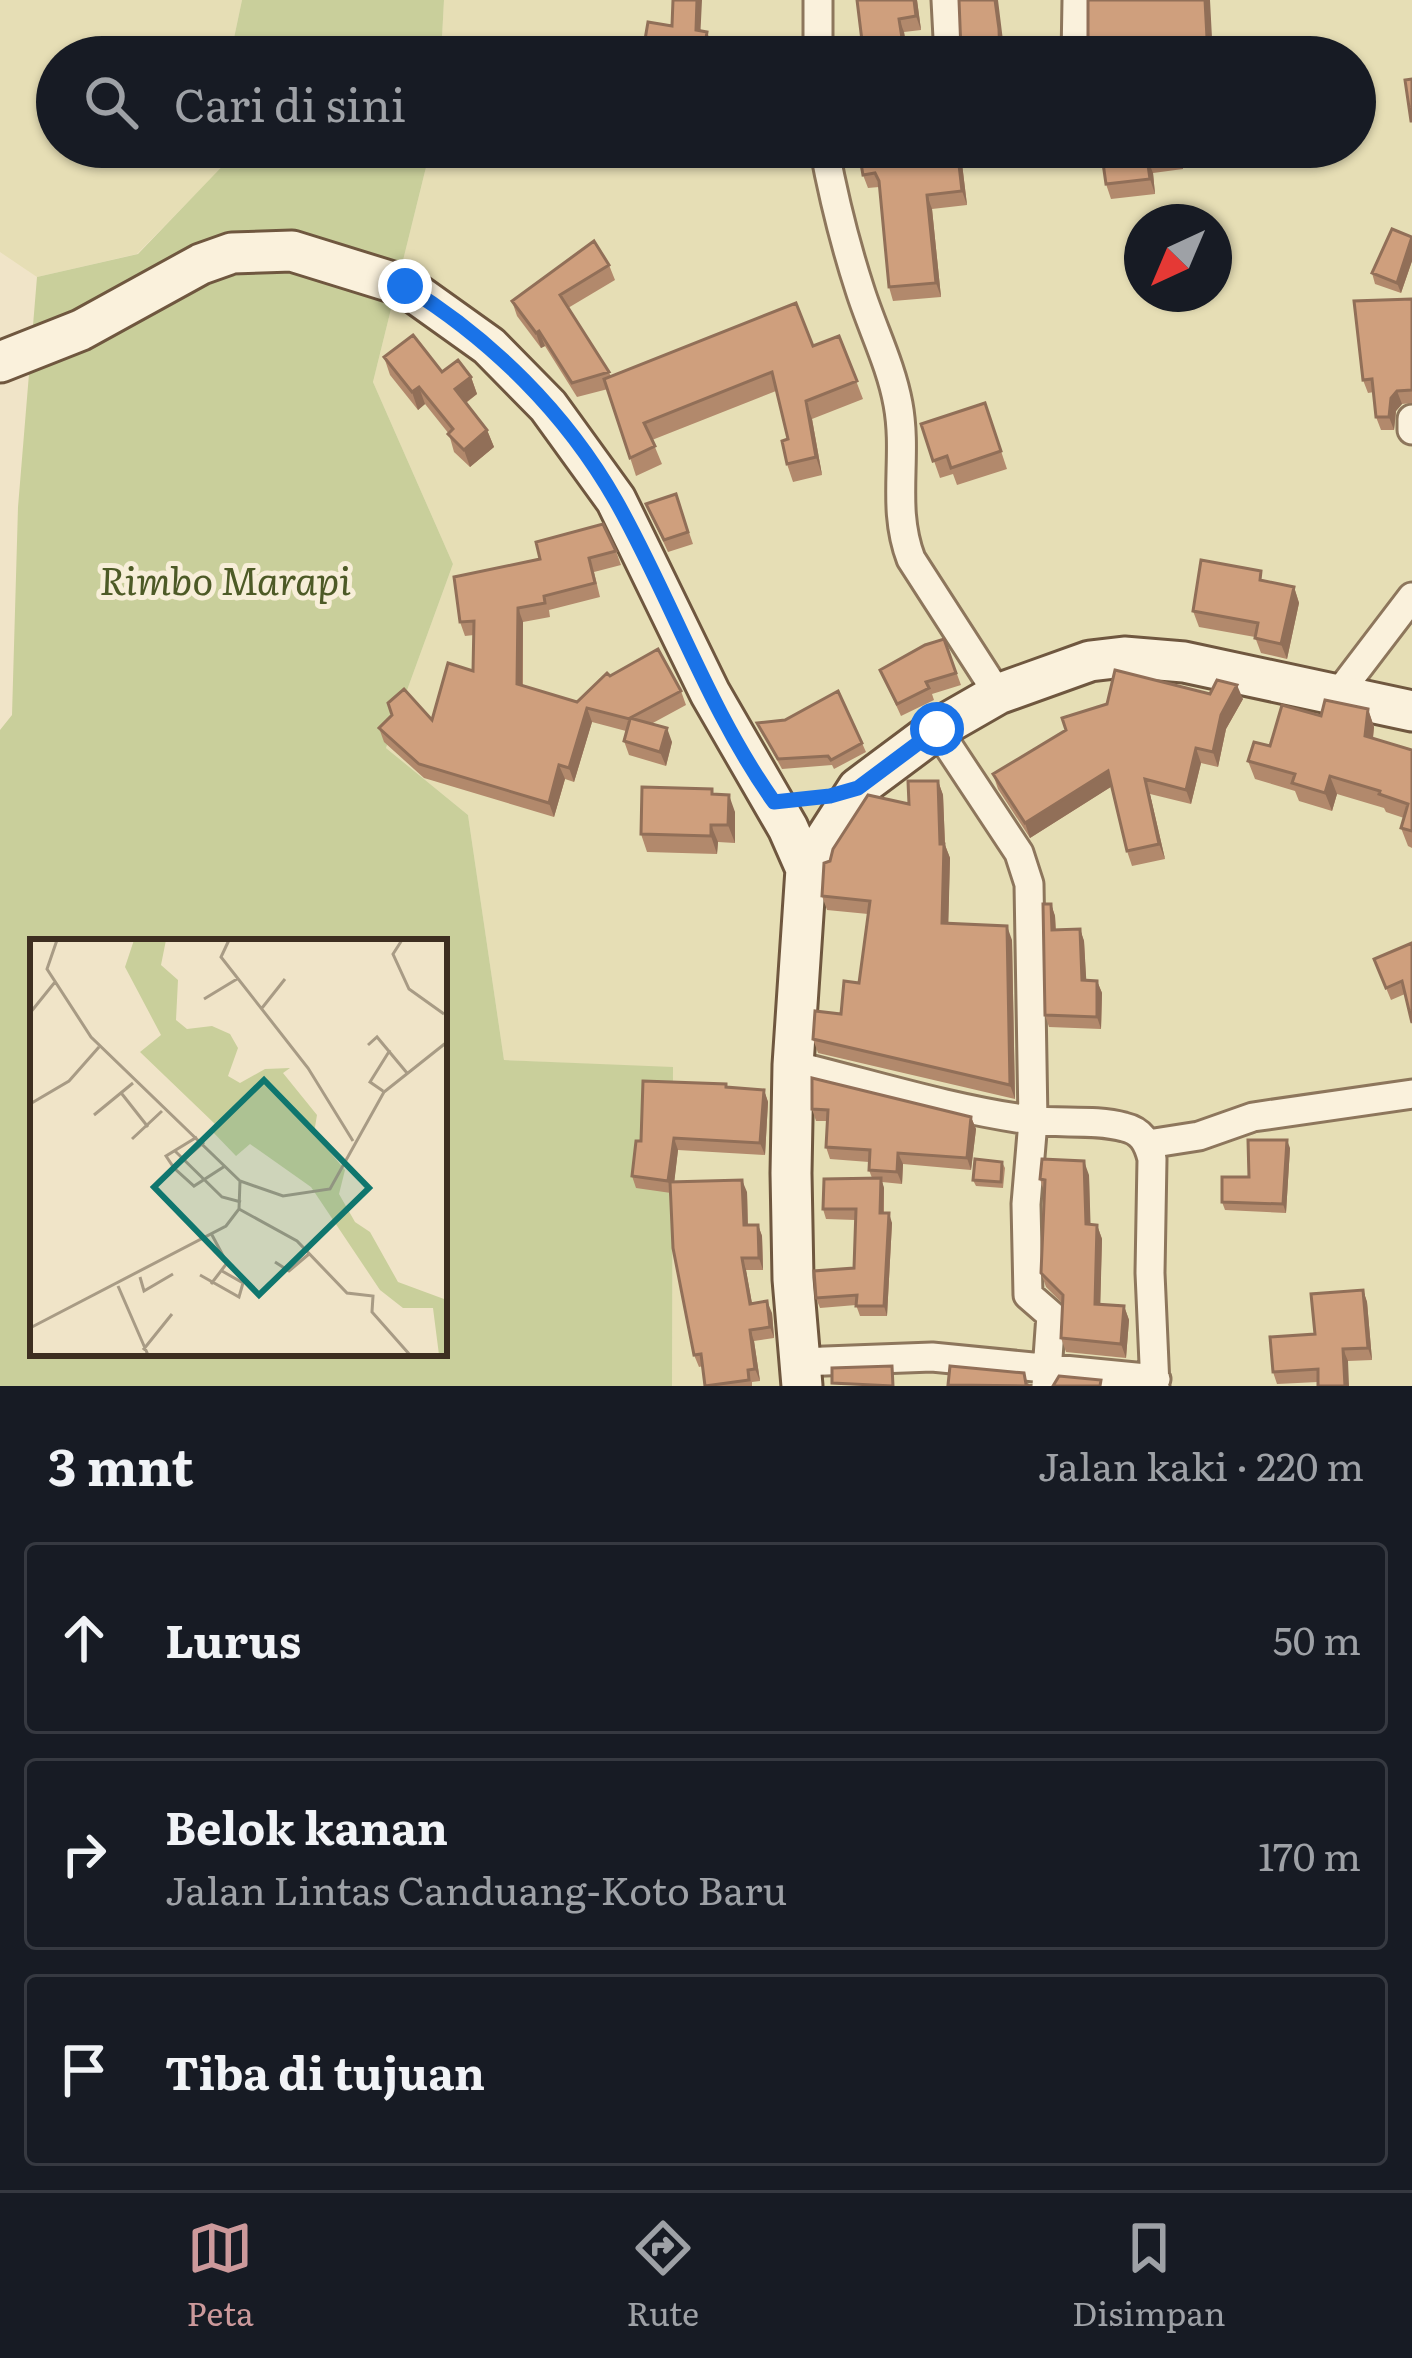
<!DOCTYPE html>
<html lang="id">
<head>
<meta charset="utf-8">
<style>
	body { margin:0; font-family:Literata,serif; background:#20242c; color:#f1f3f6 }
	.compass { position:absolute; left:1124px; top:204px; width:108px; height:108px; border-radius:50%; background:#171b24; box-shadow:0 3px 9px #0004; rotate:224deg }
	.stop { position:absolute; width:36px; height:36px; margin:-27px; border:9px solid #1a73e8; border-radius:50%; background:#fff }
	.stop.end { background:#1a73e8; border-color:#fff; box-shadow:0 3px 12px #0008 }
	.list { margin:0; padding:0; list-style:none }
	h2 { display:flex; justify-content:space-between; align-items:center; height:156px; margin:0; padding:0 48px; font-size:51px }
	h2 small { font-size:39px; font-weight:400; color:#9ea1a6 }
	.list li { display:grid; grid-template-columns:78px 1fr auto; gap:36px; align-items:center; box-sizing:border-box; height:192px; margin:0 24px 24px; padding:0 24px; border:3px solid #363941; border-radius:12px }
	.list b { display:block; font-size:45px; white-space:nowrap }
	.list p { margin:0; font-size:39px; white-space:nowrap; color:#9ea1a6 }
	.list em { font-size:39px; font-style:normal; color:#9ea1a6 }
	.icon { flex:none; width:66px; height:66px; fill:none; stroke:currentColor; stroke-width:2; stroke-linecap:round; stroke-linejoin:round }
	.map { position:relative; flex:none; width:1412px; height:1386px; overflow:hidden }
	.search { position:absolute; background:#171b24; box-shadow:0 3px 9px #0004; left:36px; right:36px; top:36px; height:132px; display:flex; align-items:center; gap:30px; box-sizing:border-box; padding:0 42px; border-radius:66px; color:#9ea1a6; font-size:45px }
	.sheet { height:804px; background:#171b24 }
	nav { display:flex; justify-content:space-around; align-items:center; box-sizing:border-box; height:168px; border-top:3px solid #363941; background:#171b24; font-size:33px; color:#9ea1a6 }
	nav a { display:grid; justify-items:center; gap:6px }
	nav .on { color:#cc999b }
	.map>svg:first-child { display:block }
</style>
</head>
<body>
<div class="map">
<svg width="1412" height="1386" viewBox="0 0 1412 1386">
	<rect width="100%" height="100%" fill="#f0e4c8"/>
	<!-- farmland -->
	<path fill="#e6deb5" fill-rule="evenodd" d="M 0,0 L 242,0 L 230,57 L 57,57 L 57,147 L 236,147 L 237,152 L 137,254 L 37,277 L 0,252 Z
		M 444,0 L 1412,0 L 1412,1386 L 672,1386 L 673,1068 L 504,1060 L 468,815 L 386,748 L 453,564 L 373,382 L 431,147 L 1355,147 L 1355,57 L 441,57 ZM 1142,222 L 1214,222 L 1214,294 L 1142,294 Z"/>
	<!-- green -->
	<path fill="#c9cf9b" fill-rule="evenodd" d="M 242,0 L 444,0 L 441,57 L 230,57 Z
		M 236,147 L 431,147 L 373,382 L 453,564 L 386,748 L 468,815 L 504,1060 L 673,1067 L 672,1386 L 0,1386 L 0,730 L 12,715 L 18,507 L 37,277 L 138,254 L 236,152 ZM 33,942 L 444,942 L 444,1353 L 33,1353 Z"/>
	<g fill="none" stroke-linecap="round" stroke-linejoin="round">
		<!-- minor casing -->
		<g stroke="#8d765c" stroke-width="33">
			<path id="minor" d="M 946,0 L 949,57
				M 818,57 L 818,0
				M 1076,57 L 1077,0
				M 824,147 C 833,195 845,244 860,290 C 872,328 891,365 898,404 C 908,458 891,507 911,559 L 998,694
				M 1412,419 L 1412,430
				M 1338,694 L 1412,597
				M 937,729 L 1019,853 L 1029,884 L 1033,1121 L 1026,1204 L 1028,1295 L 1051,1315 L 1046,1386
				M 793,1065 C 871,1084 950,1109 1030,1120 C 1060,1124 1095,1119 1124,1127 C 1142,1131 1148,1143 1152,1159 L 1150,1273 L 1155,1386
				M 1148,1144 L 1199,1136 L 1253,1117 L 1412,1094
				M 799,1362 L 932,1357 L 1156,1379"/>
		</g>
		<!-- secondary casing -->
		<g stroke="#6f573f" stroke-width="45">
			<path id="secondary" d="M 0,362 L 81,330 L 201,264 L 232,253 L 292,251 L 405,286 L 489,346 L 548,406 L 616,500 L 710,693 L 788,828 L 806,869 L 793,1065 L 791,1173 L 793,1279 L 802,1386
				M 806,869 L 858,788 L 937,729 L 998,694 L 1090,661 L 1124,657 L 1184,662 L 1412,711"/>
		</g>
		<!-- minor -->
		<use href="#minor" stroke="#faf1dc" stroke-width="27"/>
		<!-- secondary -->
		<use href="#secondary" stroke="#faf1dc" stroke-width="39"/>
	</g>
	<!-- wall -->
	<path fill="#b2896c" d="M 857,0 L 917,0 L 921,30 L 904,32 L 908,57 L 864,57 Z
		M 858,147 L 960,147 L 967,205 L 932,209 L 941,297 L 893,301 L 889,287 L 879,187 L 868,188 L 863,175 Z
		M 1124,147 L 1182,147 L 1183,169 L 1153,173 L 1155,194 L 1111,199 L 1106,184 L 1126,160 Z
		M 1412,237 L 1412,261 L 1401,293 L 1375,284 L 1372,273 Z
		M 609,265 L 615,280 L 568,308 L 611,376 L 813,346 L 839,336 L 863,399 L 812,419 L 822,475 L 793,482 L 787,464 L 788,439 L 776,391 L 652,440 L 662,464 L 636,476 L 608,389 L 577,397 L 545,346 L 541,348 L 517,316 L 512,301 Z
		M 1412,299 L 1412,403 L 1402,404 L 1396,411 L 1394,430 L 1381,430 L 1376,417 L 1374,392 L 1368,393 L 1363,380 Z
		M 384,357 L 442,372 L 471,377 L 477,394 L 466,403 L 487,430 L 494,447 L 470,467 L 454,452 L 449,434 L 425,404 L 418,410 L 390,375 Z
		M 985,403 L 1007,469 L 957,485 L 953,474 L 940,478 L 921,424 Z
		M 676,494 L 693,544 L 668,552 L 646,504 Z
		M 616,551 L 621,565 L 594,572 L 600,597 L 549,610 L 550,617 L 523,622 L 523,686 L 577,702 L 610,676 L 681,691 L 686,705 L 651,724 L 672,742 L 666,766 L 629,755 L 624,741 L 626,731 L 592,722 L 574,782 L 565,779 L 554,817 L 424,778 L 384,742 L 379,728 L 432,720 L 473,671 L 474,635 L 465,636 L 460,622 L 540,559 Z
		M 1265,581 L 1294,587 L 1299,603 L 1287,659 L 1261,653 L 1255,637 L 1199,627 L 1193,611 Z
		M 944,639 L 961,685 L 932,694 L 934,700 L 901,716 L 880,670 Z
		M 1210,694 L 1243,699 L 1226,729 L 1218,767 L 1201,763 L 1191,804 L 1150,794 L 1165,859 L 1132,866 L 1127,851 L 1112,786 L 1030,838 L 998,789 L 993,774 Z
		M 1368,709 L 1374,727 L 1373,739 L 1412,750 L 1412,848 L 1408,846 L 1401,828 L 1404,818 L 1386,812 L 1384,808 L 1337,794 L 1332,811 L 1299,801 L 1295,791 L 1255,779 L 1248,761 L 1321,716 Z
		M 757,723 L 862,743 L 866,752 L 834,769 L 832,765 L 782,769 Z
		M 938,781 L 943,795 L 945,845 L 950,858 L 948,923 L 1012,940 L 1015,1099 L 818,1053 L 813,1039 L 841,1014 L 859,983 L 868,914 L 827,910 L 822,896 L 830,861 Z
		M 712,789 L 713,794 L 735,812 L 735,843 L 718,842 L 717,854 L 647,852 L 641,834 Z
		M 1051,904 L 1055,916 L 1056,930 L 1080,929 L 1084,941 L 1086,981 L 1097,981 L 1102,993 L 1101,1029 L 1049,1027 L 1045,1015 Z
		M 1412,943 L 1405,994 L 1391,1000 L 1374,959 Z
		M 727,1088 L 764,1090 L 768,1102 L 765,1155 L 678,1150 L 674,1182 L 747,1192 L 748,1225 L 758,1225 L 762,1236 L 763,1270 L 746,1270 L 752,1303 L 772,1313 L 774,1338 L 754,1341 L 760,1381 L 752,1382 L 752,1386 L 706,1386 L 703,1366 L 699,1367 L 694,1355 L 671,1193 L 636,1188 L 632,1176 L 641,1141 Z
		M 812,1109 L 971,1117 L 976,1129 L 971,1170 L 903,1164 L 902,1184 L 882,1182 L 884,1188 L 884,1213 L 892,1223 L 887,1316 L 860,1316 L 856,1305 L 820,1308 L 816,1298 L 854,1268 L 855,1220 L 826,1219 L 823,1209 L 872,1178 L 869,1170 L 869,1162 L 830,1159 L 826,1147 L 827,1121 L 816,1121 Z
		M 1290,1148 L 1286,1213 L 1225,1210 L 1222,1202 L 1249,1177 Z
		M 1002,1162 L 1005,1168 L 1003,1188 L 976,1186 L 973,1180 Z
		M 1089,1175 L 1090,1225 L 1097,1225 L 1102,1239 L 1100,1304 L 1124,1306 L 1129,1320 L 1126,1358 L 1066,1352 L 1061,1338 L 1063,1304 L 1046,1287 L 1041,1273 L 1044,1191 L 1040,1179 Z
		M 1363,1290 L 1367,1302 L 1372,1360 L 1348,1361 L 1318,1382 L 1277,1384 L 1273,1372 Z"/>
	<!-- shaded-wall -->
	<path fill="#916f58" d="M 697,0 L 702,0 L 700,41 L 696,30 Z
		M 914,0 L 917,0 L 921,30 L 916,16 Z
		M 995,0 L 998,0 L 1005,57 L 1000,57 Z
		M 1205,0 L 1210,0 L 1213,57 L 1208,57 Z
		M 899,19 L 904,32 L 908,57 L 905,57 Z
		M 707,32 L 711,43 L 709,57 L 703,57 Z
		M 957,147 L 960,147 L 967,205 L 962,191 Z
		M 1177,147 L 1182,147 L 1183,169 L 1178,154 Z
		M 1147,158 L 1153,173 L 1155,194 L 1150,179 Z
		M 927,195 L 932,209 L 941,297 L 936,283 Z
		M 1412,240 L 1412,261 L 1401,293 L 1397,283 Z
		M 539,331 L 545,346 L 541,348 L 536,333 Z
		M 471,377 L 477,394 L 461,406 L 455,389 Z
		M 419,387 L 425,404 L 418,410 L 412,392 Z
		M 1397,391 L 1402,404 L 1396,411 L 1394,430 L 1389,417 L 1391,398 Z
		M 806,401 L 812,419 L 822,475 L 816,457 Z
		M 487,430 L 494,447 L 470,467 L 464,450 Z
		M 1294,587 L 1299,603 L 1287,659 L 1281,644 Z
		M 518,608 L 523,622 L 522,698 L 517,684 Z
		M 1237,685 L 1243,699 L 1226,729 L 1218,767 L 1213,752 L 1221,715 Z
		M 587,708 L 592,722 L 574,782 L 569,768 Z
		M 1368,709 L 1374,727 L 1371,754 L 1365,736 Z
		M 667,728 L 672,742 L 666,766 L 660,752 Z
		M 1196,748 L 1201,763 L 1191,804 L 1186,790 Z
		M 559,765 L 565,779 L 554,817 L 549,803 Z
		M 1108,771 L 1114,785 L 1030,838 L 1025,823 Z
		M 1330,776 L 1337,794 L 1332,811 L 1325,793 Z
		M 1145,779 L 1150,794 L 1165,859 L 1159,844 Z
		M 938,781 L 943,795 L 945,845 L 950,858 L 948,937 L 942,923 Z
		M 729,795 L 735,812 L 735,843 L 728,825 Z
		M 711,825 L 718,842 L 717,854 L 711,836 Z
		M 1051,904 L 1055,916 L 1056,942 L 1052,930 Z
		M 1007,926 L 1012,940 L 1015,1099 L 1010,1085 Z
		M 1080,929 L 1084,941 L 1087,992 L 1082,980 Z
		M 1097,981 L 1102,993 L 1101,1029 L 1097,1017 Z
		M 764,1090 L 768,1102 L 765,1155 L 760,1143 Z
		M 971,1117 L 976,1129 L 971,1170 L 967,1158 Z
		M 674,1138 L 678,1150 L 673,1193 L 668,1181 Z
		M 1287,1140 L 1290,1148 L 1286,1213 L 1283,1204 Z
		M 898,1153 L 903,1164 L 902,1184 L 897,1172 Z
		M 1084,1161 L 1089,1175 L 1091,1238 L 1086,1224 Z
		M 881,1178 L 884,1188 L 883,1223 L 880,1213 Z
		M 742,1180 L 747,1192 L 748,1237 L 744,1225 Z
		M 889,1213 L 892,1223 L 887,1316 L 884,1306 Z
		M 758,1225 L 762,1236 L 763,1270 L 759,1258 Z
		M 1097,1225 L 1102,1239 L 1100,1317 L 1095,1304 Z
		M 742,1258 L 746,1270 L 754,1315 L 750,1304 Z
		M 1363,1290 L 1367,1302 L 1372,1360 L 1368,1348 Z
		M 767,1301 L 772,1313 L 774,1338 L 770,1327 Z
		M 1124,1306 L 1129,1320 L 1126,1358 L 1121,1344 Z
		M 750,1330 L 754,1341 L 760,1381 L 755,1369 Z
		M 1343,1349 L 1348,1361 L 1349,1386 L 1345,1386 Z"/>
	<!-- building -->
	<path fill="#cf9f7d" stroke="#916f58" stroke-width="3" d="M 673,0 L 697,0 L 696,30 L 707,32 L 703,57 L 642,57 L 648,22 L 672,26 Z
		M 857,0 L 914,0 L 916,16 L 899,19 L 905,57 L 864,57 Z
		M 959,0 L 995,0 L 999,29 L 1000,57 L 955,57 L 961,51 Z
		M 1088,0 L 1205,0 L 1208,57 L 1088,57 Z
		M 1412,79 L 1412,121 L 1411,121 L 1405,80 Z
		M 858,147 L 957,147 L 962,191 L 927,195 L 936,283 L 889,287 L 879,181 L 875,173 L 863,175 Z
		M 1124,147 L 1177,147 L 1178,154 L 1147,158 L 1150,179 L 1106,184 L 1103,163 L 1126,160 Z
		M 1392,229 L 1412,237 L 1397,283 L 1372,273 Z
		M 594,241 L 609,265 L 560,295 L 609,372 L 572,383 L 539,331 L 536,333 L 512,301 Z
		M 1412,299 L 1412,390 L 1397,391 L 1391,398 L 1389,417 L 1376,417 L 1372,379 L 1363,380 L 1354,301 Z
		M 796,303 L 813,346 L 839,336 L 857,381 L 806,401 L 816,457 L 787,464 L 782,441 L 788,439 L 772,372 L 644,423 L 655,446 L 630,458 L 604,379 Z
		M 413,335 L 442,372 L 458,360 L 471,377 L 455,389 L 487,430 L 464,450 L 448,434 L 453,429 L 419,387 L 412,392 L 384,357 Z
		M 985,403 L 1001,451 L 951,468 L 947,456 L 933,461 L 921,424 Z
		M 676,494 L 688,532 L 664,540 L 646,504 Z
		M 603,524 L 616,551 L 589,558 L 595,583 L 544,596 L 545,603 L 518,608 L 517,684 L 577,702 L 607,673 L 610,676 L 658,649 L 681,691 L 630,718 L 667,728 L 660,752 L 624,741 L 630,719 L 587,708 L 569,768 L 559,765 L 549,803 L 419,764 L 379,728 L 392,715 L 388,703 L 404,689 L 432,720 L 448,663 L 473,671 L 474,621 L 460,622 L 454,577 L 540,559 L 536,542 Z
		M 1201,560 L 1261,571 L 1260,580 L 1294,587 L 1281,644 L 1255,638 L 1258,623 L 1193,611 Z
		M 944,639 L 956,673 L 926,682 L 929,688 L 897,704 L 880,670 L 925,645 Z
		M 1115,670 L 1210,694 L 1217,680 L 1237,685 L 1221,715 L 1213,752 L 1196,748 L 1186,790 L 1145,779 L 1159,844 L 1127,851 L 1108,771 L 1025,823 L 993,774 L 1066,730 L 1062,718 L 1107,704 Z
		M 838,691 L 862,743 L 831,760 L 828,756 L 778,759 L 757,723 L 785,720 Z
		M 1325,700 L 1368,709 L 1365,736 L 1412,750 L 1412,831 L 1401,828 L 1408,804 L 1379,794 L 1380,791 L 1330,776 L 1325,793 L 1292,783 L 1295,774 L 1248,761 L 1254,742 L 1270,746 L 1282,705 L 1321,716 Z
		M 908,781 L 938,781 L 940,844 L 944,844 L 942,923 L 1007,926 L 1010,1085 L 813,1039 L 815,1011 L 841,1014 L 844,981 L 859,983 L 870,901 L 822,896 L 824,863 L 830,861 L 833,849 L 868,795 L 909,804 Z
		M 642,787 L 712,789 L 712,794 L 729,795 L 728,825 L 711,825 L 711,836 L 641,834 Z
		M 1043,904 L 1051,904 L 1052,930 L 1080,929 L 1082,980 L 1097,981 L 1097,1017 L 1045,1015 Z
		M 1412,943 L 1412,1023 L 1402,981 L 1386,988 L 1374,959 Z
		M 812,1078 L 971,1117 L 967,1158 L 898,1153 L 897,1172 L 869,1170 L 870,1150 L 826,1147 L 828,1110 L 812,1109 Z
		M 643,1081 L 726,1084 L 726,1087 L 764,1090 L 760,1143 L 674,1138 L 668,1181 L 632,1176 L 636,1141 L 641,1141 Z
		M 1248,1140 L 1287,1140 L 1283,1204 L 1222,1202 L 1222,1177 L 1249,1177 Z
		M 975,1159 L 1002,1162 L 1001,1182 L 973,1180 Z
		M 1042,1159 L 1084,1161 L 1086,1224 L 1097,1225 L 1095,1304 L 1124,1306 L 1121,1344 L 1061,1338 L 1063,1295 L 1041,1273 L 1045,1180 L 1040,1179 Z
		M 881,1178 L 880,1213 L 889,1213 L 884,1306 L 856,1306 L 857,1295 L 816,1298 L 814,1271 L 854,1268 L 856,1209 L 823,1209 L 824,1179 Z
		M 742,1180 L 744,1225 L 758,1225 L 759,1258 L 742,1258 L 750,1304 L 767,1301 L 770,1327 L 750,1330 L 755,1369 L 748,1370 L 749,1380 L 705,1386 L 701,1354 L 694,1355 L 673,1248 L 670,1182 Z
		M 1363,1290 L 1368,1348 L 1343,1349 L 1345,1386 L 1318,1386 L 1318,1369 L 1273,1372 L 1270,1337 L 1315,1334 L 1311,1294 Z
		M 892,1366 L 893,1386 L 832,1383 L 832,1368 Z
		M 950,1366 L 1024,1373 L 1026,1384 L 1030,1386 L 948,1385 Z
		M 1059,1376 L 1101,1380 L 1100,1386 L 1053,1386 Z"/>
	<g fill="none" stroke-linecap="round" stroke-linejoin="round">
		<!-- route -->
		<path stroke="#1a73e8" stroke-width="15" d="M 405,286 C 491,339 566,413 616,501 C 672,600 708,709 774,802 L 830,796 L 858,788 L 937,729"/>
	</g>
	<g text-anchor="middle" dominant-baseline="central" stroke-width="10" stroke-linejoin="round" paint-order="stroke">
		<!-- park labels -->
		<g font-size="39" font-style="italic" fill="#4d5a26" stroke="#f7eed8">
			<text x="225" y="578">Rimbo Marapi</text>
		</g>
	</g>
	<!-- overview -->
	<g transform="translate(30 939)">
		<rect width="417" height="417" fill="#f0e4c8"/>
		<path d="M 104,1 L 136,1 L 131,26 L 148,41 L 146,81 L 157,90 L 182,87 L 200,95 L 208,109 L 198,137 L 210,144 L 235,130 L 260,129 L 253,134 L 287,176 L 284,194 L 315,231 L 309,255 L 325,283 L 340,293 L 368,343 L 414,360 L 417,416 L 409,416 L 403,369 L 373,369 L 350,351 L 281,248 L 220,205 L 206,217 L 181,191 L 185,185 L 110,113 L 131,96 L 95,28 Z" fill="#c9cf9b"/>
		<path fill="none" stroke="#a89b85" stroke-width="3" d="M 27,1 L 17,30 L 61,98 L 210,242 L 253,257 L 300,250 L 354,153 L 417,103M 199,1 L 191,18 L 278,129 L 323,202M 372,1 L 363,15 L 379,50 L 414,75M 174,60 L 207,40M 232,69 L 255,40M 0,74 L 25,43M 338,106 L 347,98 L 377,134M 353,152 L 340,143 L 360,111M 92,155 L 118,188M 0,165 L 39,142 L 69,108M 64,176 L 103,144M 167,198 L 136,217 L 144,229 L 164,247 L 195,227M 102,200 L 132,172M 145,212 L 192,258 L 211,263M 144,229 L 174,203M 209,270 L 267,302 L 317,354 L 343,357 L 342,373 L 380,416M 245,323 L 259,332 L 279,315M 170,336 L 209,358 L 213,344 L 192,332M 110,338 L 114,352 L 143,335M 181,345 L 197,324 L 182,296M 88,347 L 118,416M 0,389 L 196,287 L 209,270 L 210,242M 113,411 L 142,375"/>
		<path fill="#0f766e" fill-opacity="0.15" stroke="#0f766e" stroke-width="6" d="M 234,141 L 339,249 L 229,356 L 124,248 Z"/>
		<rect width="417" height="417" fill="none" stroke="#3d2e20" stroke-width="6"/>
	</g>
</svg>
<svg class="compass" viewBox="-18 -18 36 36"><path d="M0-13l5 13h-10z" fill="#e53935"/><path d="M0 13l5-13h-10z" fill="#9ea1a6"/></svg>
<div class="stop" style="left:937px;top:729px"></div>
<div class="stop end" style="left:405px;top:286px"></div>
<div class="search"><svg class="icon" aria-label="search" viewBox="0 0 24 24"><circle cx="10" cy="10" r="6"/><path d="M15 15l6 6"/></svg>Cari di sini</div>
</div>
<section class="sheet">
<h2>3 mnt<small>Jalan kaki · 220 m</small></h2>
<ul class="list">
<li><svg class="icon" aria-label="ahead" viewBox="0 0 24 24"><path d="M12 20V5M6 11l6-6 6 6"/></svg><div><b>Lurus</b></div><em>50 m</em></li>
<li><svg class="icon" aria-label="right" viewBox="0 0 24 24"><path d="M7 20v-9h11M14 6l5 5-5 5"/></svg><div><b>Belok kanan</b><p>Jalan Lintas Canduang-Koto Baru</p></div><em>170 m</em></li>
<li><svg class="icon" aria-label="arrive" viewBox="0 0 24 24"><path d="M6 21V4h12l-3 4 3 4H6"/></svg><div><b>Tiba di tujuan</b></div></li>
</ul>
</section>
<nav>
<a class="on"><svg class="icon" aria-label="map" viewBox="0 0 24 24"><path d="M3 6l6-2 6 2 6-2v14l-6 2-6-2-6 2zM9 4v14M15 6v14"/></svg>Peta</a>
<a><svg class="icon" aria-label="directions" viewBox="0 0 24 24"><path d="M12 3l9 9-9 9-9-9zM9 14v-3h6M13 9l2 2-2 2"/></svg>Rute</a>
<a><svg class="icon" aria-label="saved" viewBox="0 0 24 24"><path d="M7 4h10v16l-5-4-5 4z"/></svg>Disimpan</a>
</nav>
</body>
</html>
